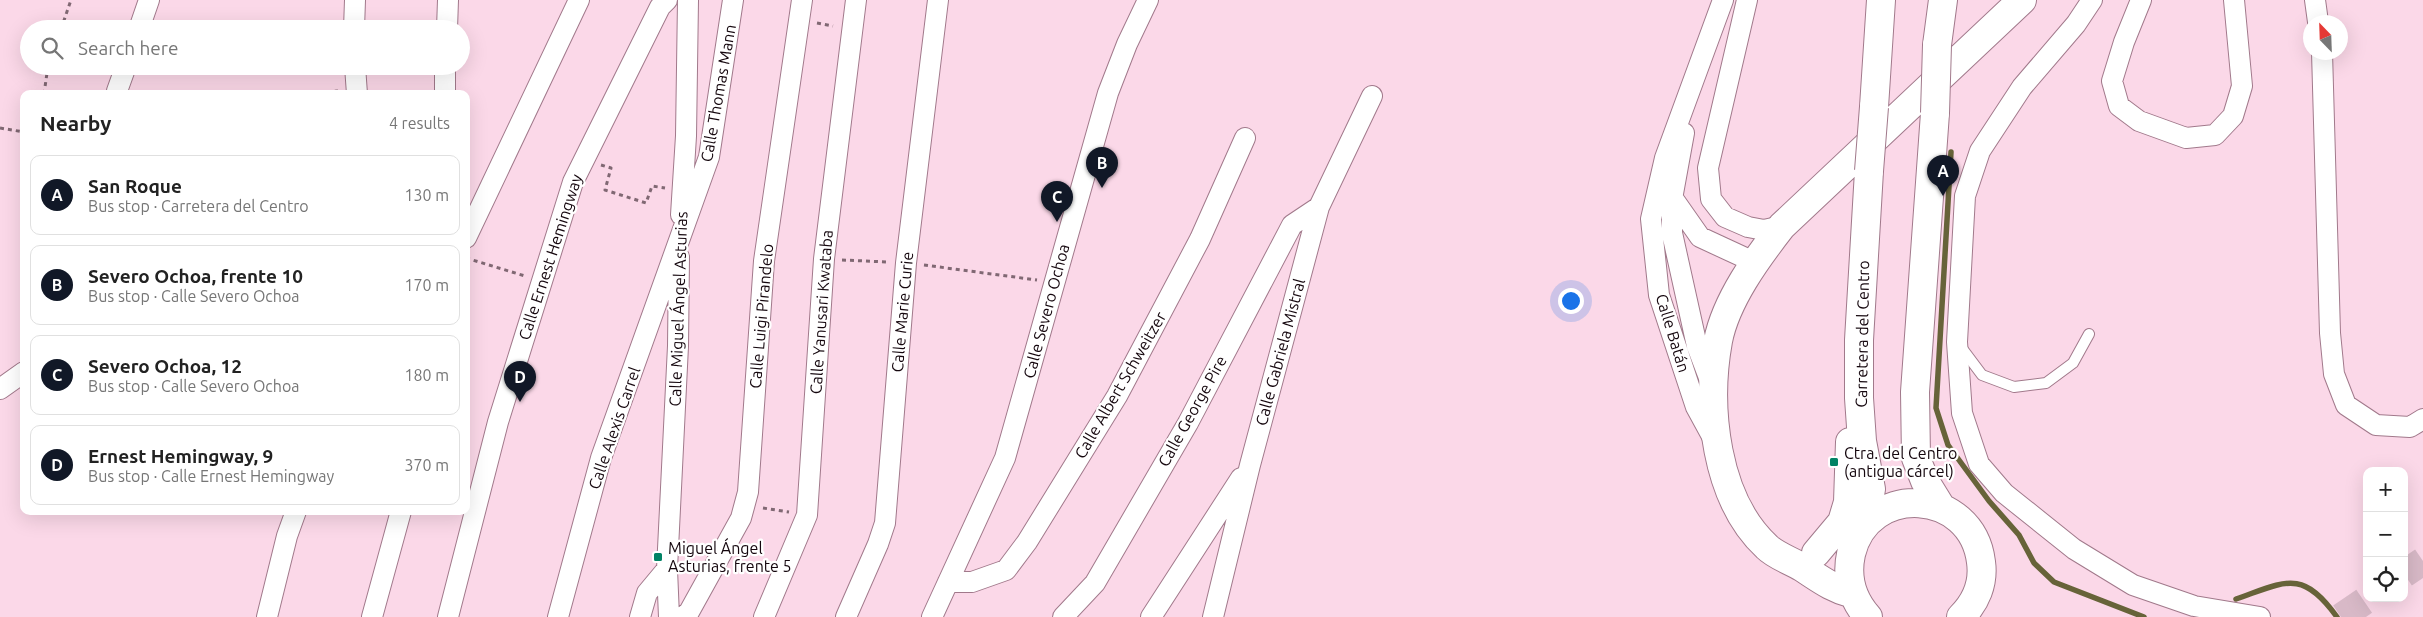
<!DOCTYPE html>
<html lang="en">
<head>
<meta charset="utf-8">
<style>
	body { margin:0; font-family:Ubuntu,sans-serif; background:#f6f6f6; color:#222 }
	.controls { position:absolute; right:15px; bottom:15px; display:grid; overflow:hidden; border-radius:10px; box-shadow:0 5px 20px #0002 }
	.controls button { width:45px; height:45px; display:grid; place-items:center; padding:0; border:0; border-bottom:1px solid #e0e0e0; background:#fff; color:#222; font:25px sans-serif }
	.compass { position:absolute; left:2303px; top:15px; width:45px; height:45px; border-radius:50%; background:#fff; box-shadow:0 5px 20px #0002; rotate:337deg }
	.you { position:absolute; left:1570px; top:300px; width:18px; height:18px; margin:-12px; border:4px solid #fff; border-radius:50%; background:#1a73e8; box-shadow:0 0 0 8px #1a73e833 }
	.badge { display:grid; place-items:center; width:32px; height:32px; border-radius:50%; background:#111827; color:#fff; font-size:16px; font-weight:700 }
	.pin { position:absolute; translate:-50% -41px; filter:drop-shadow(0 1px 2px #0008) }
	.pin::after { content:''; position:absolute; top:26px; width:18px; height:15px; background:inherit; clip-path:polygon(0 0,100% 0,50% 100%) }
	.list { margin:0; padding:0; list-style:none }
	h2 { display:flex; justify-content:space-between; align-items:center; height:65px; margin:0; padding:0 20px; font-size:21px }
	h2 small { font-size:16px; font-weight:400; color:#767676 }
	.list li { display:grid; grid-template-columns:32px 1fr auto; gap:15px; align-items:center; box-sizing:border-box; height:80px; margin:0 10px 10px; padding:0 10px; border:1px solid #e0e0e0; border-radius:10px }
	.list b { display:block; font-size:19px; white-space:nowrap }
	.list p { margin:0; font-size:16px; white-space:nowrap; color:#767676 }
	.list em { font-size:16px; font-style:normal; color:#767676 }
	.icon { flex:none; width:28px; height:28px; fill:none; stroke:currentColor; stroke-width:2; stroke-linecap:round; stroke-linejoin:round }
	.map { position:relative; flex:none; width:2423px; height:617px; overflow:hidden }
	.search { position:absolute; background:#fff; box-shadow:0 5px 20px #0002; left:20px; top:20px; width:450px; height:55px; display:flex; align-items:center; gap:12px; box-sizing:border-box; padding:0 18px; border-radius:28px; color:#767676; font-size:19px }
	.panel { position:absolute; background:#fff; box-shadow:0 5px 20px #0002; left:20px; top:90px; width:450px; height:425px; border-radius:10px }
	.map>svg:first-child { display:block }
</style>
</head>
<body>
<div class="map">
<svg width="2423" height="617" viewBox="0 0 2423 617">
	<rect width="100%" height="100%" fill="#fbd8e8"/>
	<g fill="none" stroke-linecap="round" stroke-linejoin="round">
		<!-- stream -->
		<path stroke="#676339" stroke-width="5.5" d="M 1951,152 L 1936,408 L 1948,445 L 1989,501 L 2019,535 L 2034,563 L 2054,582 L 2144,617
			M 2236,599 C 2285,582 2302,568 2337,617"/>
		<!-- highway-tunnel -->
		<path stroke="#d8b9c7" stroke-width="28" stroke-dasharray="28 14" stroke-linecap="butt" d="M 2404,574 L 2423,561
			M 2341,617 L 2369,598"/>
		<!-- lane casing -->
		<g stroke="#a1798b" stroke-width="12">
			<path id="lane" d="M 1961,347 L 1982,375 L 2014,387 L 2046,383 L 2073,363 L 2089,334"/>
		</g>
		<!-- street casing -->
		<g stroke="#a1798b" stroke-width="22">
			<path id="street" d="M 1747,0 L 1708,168 L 1711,199 L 1725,217 L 1748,227 L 1764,230 L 1782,226
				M 2092,0 L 2076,24 L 2022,87 L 1980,151 L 1965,196 L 1957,342 L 1962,413 L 1979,464 L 2004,493 L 2074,549 L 2133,585 L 2194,606 L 2260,617
				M 2141,0 L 2124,42 L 2112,81 L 2119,106 L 2139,121 L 2186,138 L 2215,135 L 2233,116 L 2242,86 L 2234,0
				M 2315,0 L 2318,22
				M 139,29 L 149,0
				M 354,29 L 355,0
				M 447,29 L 448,0
				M 2322,52 L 2330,333 L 2334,374 L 2346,405 L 2376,425 L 2410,427 L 2423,419
				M 355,66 L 357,94
				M 118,94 L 117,91 L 126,66
				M 445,94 L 445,66
				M 1684,133 L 1672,199 L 1672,233 L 1697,346 L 1711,383
				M 1672,197 L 1700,237 L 1754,262
				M 681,215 L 686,136 L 688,0
				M 466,238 L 579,0
				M 0,389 L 24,372
				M 1714,440 L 1696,407 L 1659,295 L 1651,219 L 1665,158 L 1723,0
				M 948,582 L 972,582 L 1006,570 L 1027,542 L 1117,396 L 1200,239 L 1245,138
				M 267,617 L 287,536 L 296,511
				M 372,617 L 401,511
				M 448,617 L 498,422 L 573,182 L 660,7 L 667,0
				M 558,617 L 601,458 L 709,157 L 733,0
				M 640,617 L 647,593 L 667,569
				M 669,617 L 667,569 L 678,346 L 679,257
				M 683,617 L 689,612 L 741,518 L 748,492 L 764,261 L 802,0
				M 764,617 L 807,515 L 824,259 L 856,0
				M 846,617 L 878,544 L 885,523 L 906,263 L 938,0
				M 932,617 L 1005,458 L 1108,93 L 1127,44 L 1148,0
				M 1063,617 L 1095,583 L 1188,423 L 1292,225 L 1319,207
				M 1151,617 L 1241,478
				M 1213,617 L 1250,465 L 1319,207 L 1372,96"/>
		</g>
		<!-- secondary casing -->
		<g stroke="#a1798b" stroke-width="30">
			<path id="secondary" d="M 1937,45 L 1943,0
				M 1874,107 L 1881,0
				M 1935,113 L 1915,392 L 1916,458 L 1925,481 L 1941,507
				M 1865,524 L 1871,489 L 1862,441 L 1859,398 L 1859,340 L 1869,171
				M 1816,553 L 1842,522 L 1848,502 L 1850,442
				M 1853,594 C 1833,589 1820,579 1803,568 C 1792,561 1776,556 1767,547 C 1715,499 1706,407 1718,341 C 1726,300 1757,258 1782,226 L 2022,0
				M 1868,617 C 1852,599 1846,577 1851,554 C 1868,482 1972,488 1981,562 C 1984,583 1976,602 1961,617"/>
		</g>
		<!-- path -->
		<path stroke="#806873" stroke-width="3" stroke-dasharray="4 4" stroke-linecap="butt" d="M 817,23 L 833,26
			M 61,29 L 71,0
			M 44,94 L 48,66
			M 311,94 L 338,91
			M 0,128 L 24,132
			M 601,165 L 611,168 L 605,190 L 646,203 L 652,186 L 665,188
			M 466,258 L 525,276
			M 842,260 L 888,262
			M 924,265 L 1037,280
			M 763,508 L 789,512"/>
		<!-- lane -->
		<use href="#lane" stroke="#fff" stroke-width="10"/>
		<!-- street -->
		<use href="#street" stroke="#fff" stroke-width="20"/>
		<!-- secondary -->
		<use href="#secondary" stroke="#fff" stroke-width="28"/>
		<!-- secondary-bridge casing -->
		<g stroke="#a1798b" stroke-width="30" stroke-linecap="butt">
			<path id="secondary-bridge" d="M 1935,113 L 1937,45
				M 1869,171 L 1874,107"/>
		</g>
		<!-- secondary-bridge -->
		<use href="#secondary-bridge" stroke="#fff" stroke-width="28"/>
	</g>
	<!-- markers -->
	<g fill="#028365" stroke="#fff" stroke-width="2">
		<rect x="1829" y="457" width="10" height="10" rx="2.5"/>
		<rect x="653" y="552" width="10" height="10" rx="2.5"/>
	</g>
	<g text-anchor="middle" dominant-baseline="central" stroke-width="4.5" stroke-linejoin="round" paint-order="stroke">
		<!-- street labels -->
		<g font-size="16" fill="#15070e" stroke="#fff">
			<text transform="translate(718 93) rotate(-80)">Calle Thomas Mann</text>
			<text transform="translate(550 257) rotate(-72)">Calle Ernest Hemingway</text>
			<text transform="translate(678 309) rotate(-88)">Calle Miguel Ángel Asturias</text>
			<text transform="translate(1046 311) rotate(-75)">Calle Severo Ochoa</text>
			<text transform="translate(821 312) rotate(-86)">Calle Yanusari Kwataba</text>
			<text transform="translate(902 312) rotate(-85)">Calle Marie Curie</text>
			<text transform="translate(761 316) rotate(-85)">Calle Luigi Pirandelo</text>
			<text transform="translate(1673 333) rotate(73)">Calle Batán</text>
			<text transform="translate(1862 334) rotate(-89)">Carretera del Centro</text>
			<text transform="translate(1280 352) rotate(-75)">Calle Gabriela Mistral</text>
			<text transform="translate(1120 385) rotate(-60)">Calle Albert Schweitzer</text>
			<text transform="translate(1192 411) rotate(-61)">Calle George Pire</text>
			<text transform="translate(614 428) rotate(-71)">Calle Alexis Carrel</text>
		</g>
		<!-- poi labels -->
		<g font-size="16" fill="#15070e" stroke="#fff" text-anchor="start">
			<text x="1844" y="453">Ctra. del Centro<tspan x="1844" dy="18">(antigua cárcel)</tspan></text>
			<text x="668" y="548">Miguel Ángel<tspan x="668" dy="18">Asturias, frente 5</tspan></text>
		</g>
	</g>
</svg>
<div class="controls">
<button>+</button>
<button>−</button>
<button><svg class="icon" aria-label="locate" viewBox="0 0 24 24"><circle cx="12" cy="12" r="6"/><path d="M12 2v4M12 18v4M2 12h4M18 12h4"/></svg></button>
</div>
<svg class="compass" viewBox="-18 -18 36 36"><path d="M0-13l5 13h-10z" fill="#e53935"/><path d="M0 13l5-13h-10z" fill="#767676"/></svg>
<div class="you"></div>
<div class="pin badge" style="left:1943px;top:196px">A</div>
<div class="pin badge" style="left:1102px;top:188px">B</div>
<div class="pin badge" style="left:1057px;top:222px">C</div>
<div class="pin badge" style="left:520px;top:402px">D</div>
<div class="search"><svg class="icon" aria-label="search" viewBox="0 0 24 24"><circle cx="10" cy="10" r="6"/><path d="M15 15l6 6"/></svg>Search here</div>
<section class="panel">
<h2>Nearby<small>4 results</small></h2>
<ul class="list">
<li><span class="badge">A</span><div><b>San Roque</b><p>Bus stop · Carretera del Centro</p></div><em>130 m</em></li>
<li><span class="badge">B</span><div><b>Severo Ochoa, frente 10</b><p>Bus stop · Calle Severo Ochoa</p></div><em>170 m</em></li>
<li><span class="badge">C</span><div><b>Severo Ochoa, 12</b><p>Bus stop · Calle Severo Ochoa</p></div><em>180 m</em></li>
<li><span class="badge">D</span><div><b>Ernest Hemingway, 9</b><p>Bus stop · Calle Ernest Hemingway</p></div><em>370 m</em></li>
</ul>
</section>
</div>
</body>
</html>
